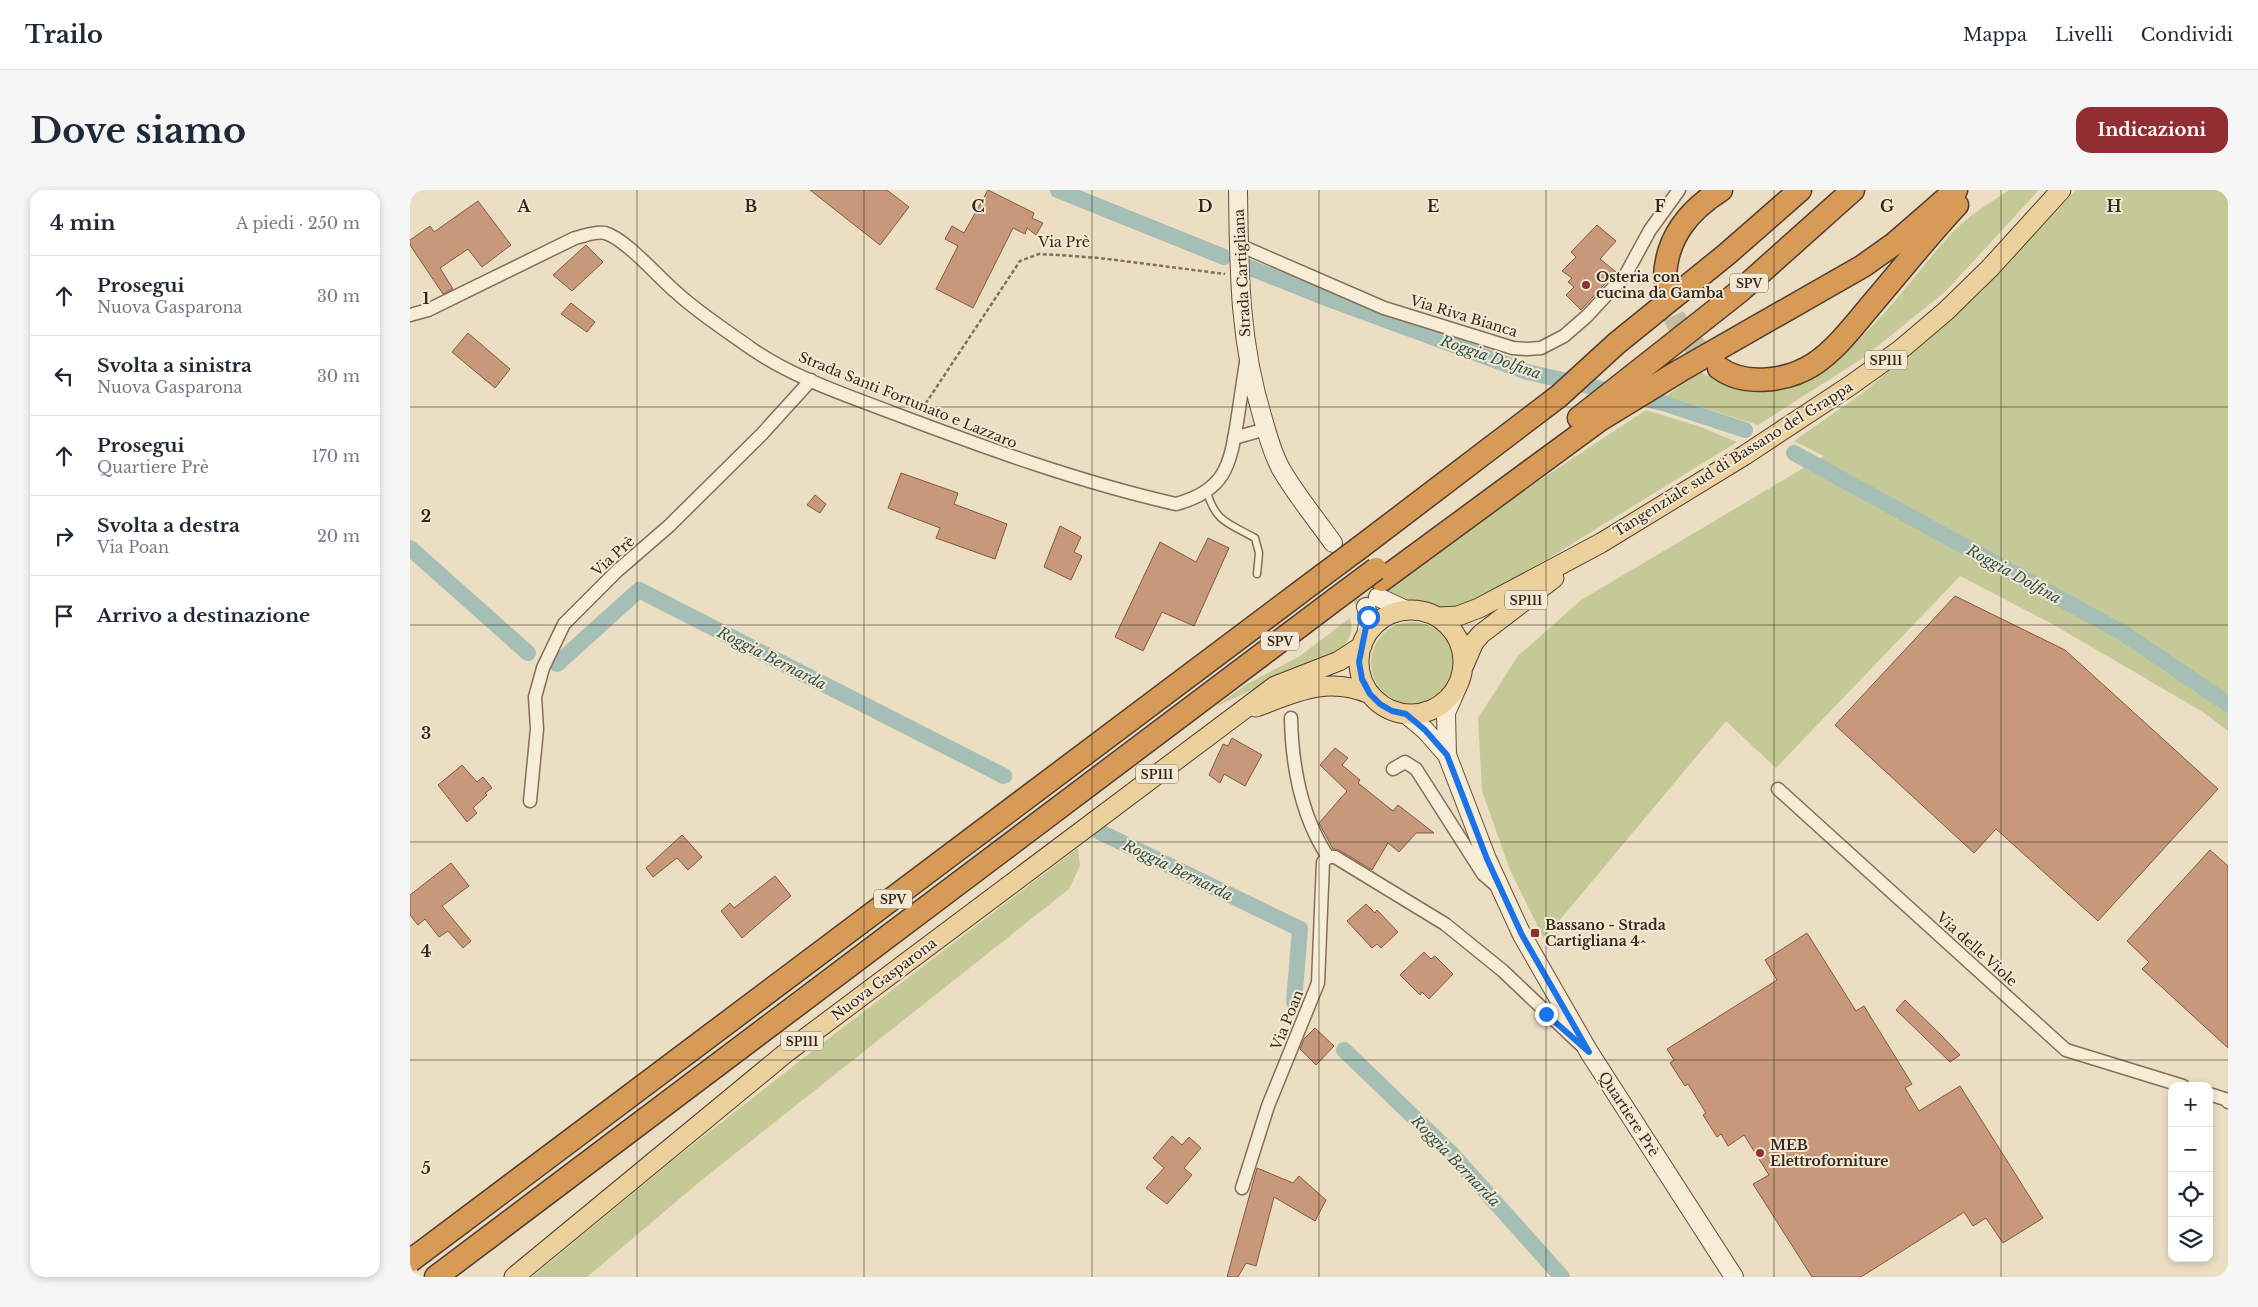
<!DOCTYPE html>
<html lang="it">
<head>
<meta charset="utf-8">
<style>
	body { margin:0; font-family:"Libre Baskerville",serif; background:#f6f6f7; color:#1f2937 }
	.controls { position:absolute; right:15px; bottom:15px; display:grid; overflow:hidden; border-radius:10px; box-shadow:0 2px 8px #0003 }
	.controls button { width:45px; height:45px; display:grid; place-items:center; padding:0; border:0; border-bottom:1px solid #e0e1e3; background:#fff; color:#1f2937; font:25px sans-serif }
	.stop { position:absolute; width:15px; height:15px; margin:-11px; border:4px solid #1a73e8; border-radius:50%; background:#fff }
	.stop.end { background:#1a73e8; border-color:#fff; box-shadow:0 1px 5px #0008 }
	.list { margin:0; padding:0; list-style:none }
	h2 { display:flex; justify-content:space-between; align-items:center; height:65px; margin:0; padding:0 20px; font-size:21px }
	h2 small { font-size:16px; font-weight:400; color:#747a83 }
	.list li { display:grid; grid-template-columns:32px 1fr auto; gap:15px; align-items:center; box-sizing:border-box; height:80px; padding:0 20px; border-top:1px solid #e0e1e3 }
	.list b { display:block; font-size:19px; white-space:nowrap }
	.list p { margin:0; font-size:16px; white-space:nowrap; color:#747a83 }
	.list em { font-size:16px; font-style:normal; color:#747a83 }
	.icon { flex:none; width:28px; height:28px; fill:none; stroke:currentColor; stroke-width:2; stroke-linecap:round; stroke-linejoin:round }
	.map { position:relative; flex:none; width:1818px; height:1087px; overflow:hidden; border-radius:15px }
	header { display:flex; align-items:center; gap:30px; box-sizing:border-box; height:70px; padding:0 25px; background:#fff; border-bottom:1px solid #e0e1e3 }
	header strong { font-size:24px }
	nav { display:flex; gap:28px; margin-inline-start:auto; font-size:18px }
	.intro { display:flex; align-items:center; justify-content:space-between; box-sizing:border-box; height:120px; padding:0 30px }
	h1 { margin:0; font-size:35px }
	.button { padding:12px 22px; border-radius:15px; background:#912e32; color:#fff; font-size:18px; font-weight:700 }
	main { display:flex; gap:30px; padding:0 30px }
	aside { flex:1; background:#fff; border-radius:15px; box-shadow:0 2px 8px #0003 }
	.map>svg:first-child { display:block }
</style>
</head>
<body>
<header>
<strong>Trailo</strong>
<nav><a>Mappa</a><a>Livelli</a><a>Condividi</a></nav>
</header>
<div class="intro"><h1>Dove siamo</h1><a class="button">Indicazioni</a></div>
<main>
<aside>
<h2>4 min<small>A piedi · 250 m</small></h2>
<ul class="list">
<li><svg class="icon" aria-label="ahead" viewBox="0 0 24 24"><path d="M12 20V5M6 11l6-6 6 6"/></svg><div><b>Prosegui</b><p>Nuova Gasparona</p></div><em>30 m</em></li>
<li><svg class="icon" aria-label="left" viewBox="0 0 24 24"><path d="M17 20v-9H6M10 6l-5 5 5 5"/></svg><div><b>Svolta a sinistra</b><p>Nuova Gasparona</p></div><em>30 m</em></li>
<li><svg class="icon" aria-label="ahead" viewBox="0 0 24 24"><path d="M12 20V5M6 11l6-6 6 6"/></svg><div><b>Prosegui</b><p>Quartiere Prè</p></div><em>170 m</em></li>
<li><svg class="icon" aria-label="right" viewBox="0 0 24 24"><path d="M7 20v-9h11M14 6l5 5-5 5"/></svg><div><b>Svolta a destra</b><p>Via Poan</p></div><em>20 m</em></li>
<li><svg class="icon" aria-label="arrive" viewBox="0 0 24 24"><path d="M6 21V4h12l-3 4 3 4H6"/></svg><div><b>Arrivo a destinazione</b></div></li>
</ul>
</aside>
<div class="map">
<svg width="1818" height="1087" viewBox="0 0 1818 1087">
	<rect width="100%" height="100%" fill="#ecdec3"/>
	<!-- green -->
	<path fill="#c5c997" d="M 1599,0 L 1629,0 L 1536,101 L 1453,168 L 1348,235 L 1256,206 L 1290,182 C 1316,196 1348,206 1377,198 C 1384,196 1391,190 1398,187 C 1457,156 1495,95 1539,46 C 1556,27 1578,14 1599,0 Z
		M 1666,0 L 1818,0 L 1818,541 L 1793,522 L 1644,435 L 1550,386 L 1366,578 L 1316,531 L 1134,749 L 1100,680 L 1072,601 L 1068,528 L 1108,466 L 1171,410 L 1414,266 L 1384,251 L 1454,202 L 1571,102 Z
		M 1236,220 L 1291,237 L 1327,252 L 1071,410 L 1034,422 L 1012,414 L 985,408 L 975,401 L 1127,292 Z
		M 940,428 C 944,442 940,448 931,459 L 805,517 L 837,494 L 890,466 Z
		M961 473a41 41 0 1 1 82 0a41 41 0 1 1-82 0Z
		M 668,658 L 670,676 L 659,699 L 293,989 L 177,1087 L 122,1087 L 262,971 L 423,845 Z"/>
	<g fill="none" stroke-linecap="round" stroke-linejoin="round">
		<!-- canal -->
		<path stroke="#a5beb6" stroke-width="16" d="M 648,0 L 814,67
			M 833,75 L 916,108 L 1117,182 L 1253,213 L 1335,240
			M 1384,263 L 1713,443 L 1818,514
			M 0,358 L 118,463
			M 147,474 L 229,400 L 594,586
			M 688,641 L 890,739 L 884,812
			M 934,860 L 1042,964 L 1152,1087"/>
	</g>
	<!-- building -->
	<path fill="#c8987a" stroke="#835942" d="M 400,0 L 477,0 L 499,17 L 470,55 Z
		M 578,0 L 624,23 L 622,28 L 633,33 L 626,45 L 617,38 L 615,44 L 603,38 L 563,118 L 526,99 L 548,56 L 535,49 L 542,36 L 554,43 Z
		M 68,11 L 101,55 L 72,77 L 58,59 L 30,78 L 43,99 L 33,104 L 0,55 L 0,50 L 20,36 L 24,42 Z
		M 1187,35 L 1206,51 L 1190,69 L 1206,82 L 1171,120 L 1156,105 L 1164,97 L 1158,92 L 1162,88 L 1152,81 L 1166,67 L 1161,62 Z
		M 176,55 L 193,72 L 162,101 L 143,85 Z
		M 161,113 L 185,132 L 177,142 L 151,124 Z
		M 58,143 L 100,179 L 85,198 L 42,162 Z
		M 491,283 L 548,303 L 544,314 L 597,334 L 585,369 L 526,348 L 530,338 L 478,318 Z
		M 405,305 L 416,314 L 410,323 L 397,315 Z
		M 650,336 L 671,347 L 664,362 L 672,366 L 661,390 L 634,377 Z
		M 798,348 L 819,358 L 784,436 L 752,422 L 733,461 L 705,447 L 750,352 L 786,372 Z
		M 1545,406 L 1655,460 L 1808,599 L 1688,731 L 1586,639 L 1564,663 L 1425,535 Z
		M 822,548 L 852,565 L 835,596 L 814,584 L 810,593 L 799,585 L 813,554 L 818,556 Z
		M 925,558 L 938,568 L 932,575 L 950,590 L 948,593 L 983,621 L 988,615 L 1024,643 L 1006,643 L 989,662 L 978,653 L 962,680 L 929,660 L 923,659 L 909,633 L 937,601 L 910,575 Z
		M 52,575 L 67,592 L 73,587 L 82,598 L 75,603 L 77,605 L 63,618 L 67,623 L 57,632 L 28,595 Z
		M 272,645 L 292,667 L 278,680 L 267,668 L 243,687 L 236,678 Z
		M 1800,660 L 1818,676 L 1818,858 L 1732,779 L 1739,772 L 1717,751 Z
		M 41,673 L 59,696 L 32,716 L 61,751 L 53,758 L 38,741 L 29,747 L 15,729 L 8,735 L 0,725 L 0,705 Z
		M 365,686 L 381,706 L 332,748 L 311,721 L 320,713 L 324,718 Z
		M 956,714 L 965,723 L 967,720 L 988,742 L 971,758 L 967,754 L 962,758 L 937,731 Z
		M 1397,743 L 1446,821 L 1454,816 L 1502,894 L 1495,898 L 1509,921 L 1550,896 L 1633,1028 L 1593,1053 L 1576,1028 L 1563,1036 L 1554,1022 L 1451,1087 L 1402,1087 L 1343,994 L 1359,985 L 1334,945 L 1318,956 L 1311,944 L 1307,947 L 1293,925 L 1296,923 L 1278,894 L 1275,896 L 1260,873 L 1264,870 L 1257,859 L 1367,790 L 1355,770 Z
		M 1014,762 L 1021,769 L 1025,766 L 1043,784 L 1019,809 L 1012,802 L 1010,805 L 990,785 Z
		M 1495,810 L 1530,844 L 1550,865 L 1540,872 L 1486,820 Z
		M 905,838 L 924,856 L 906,875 L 890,859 L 894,849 Z
		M 762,946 L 772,955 L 779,947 L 791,958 L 774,978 L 782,985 L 757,1014 L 736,998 L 754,978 L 743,968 Z
		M 847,978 L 883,993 L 889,986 L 916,1010 L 905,1031 L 864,1007 L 846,1076 L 836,1073 L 828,1087 L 817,1087 Z"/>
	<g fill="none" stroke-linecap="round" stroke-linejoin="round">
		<!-- secondary-tunnel -->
		<path stroke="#c7baa2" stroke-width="18" stroke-dasharray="18 9" stroke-linecap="butt" d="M 927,360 L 944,385 L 956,417"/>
		<!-- highway-tunnel -->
		<path stroke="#c7baa2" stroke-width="22" stroke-dasharray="22 11" stroke-linecap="butt" d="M 1255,94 C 1259,132 1280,155 1309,177"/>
		<!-- lane casing -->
		<g stroke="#856f5a" stroke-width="9">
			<path id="lane" d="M 797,302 C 806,333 819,333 845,348 L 849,363 L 847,384"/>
		</g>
		<!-- street casing -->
		<g stroke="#856f5a" stroke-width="15">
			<path id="street" d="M 829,55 L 974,118 L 1103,158 L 1117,159 L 1131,158 L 1154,146 L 1177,126 L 1216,84 L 1240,40 L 1269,0
				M 0,125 L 18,120 L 165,48 C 174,46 185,41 195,43 C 216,49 249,88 267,103 C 290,124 317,141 342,159 C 384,188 436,205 483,223 C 576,258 669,292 766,314 C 814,301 820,277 827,232 C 830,212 833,192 836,172
				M 824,248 L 856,239
				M 881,528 C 882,577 891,626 918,667
				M 983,579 L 995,572 L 1006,579 L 1073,684 L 1088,697
				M 1368,599 L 1656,860 L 1773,896
				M 120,611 L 127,539 L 125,507 L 133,478 L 154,434 L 207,381 L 259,336 L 352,244 L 401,190
				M 1799,904 L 1815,909 L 1818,912
				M 832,998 L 858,916 L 908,793 L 913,672 L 918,667 L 925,667 L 1035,734 L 1093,781 L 1171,855"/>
		</g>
		<!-- secondary casing -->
		<g stroke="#66513e" stroke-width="20">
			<path id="secondary" d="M 828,0 C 829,80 829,151 853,229 C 858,246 862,263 871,279 C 886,305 906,329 923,353
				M 968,407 L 996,420
				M 956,446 L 959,427 L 956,417
				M 1047,498 L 1036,523 L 1037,565 L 1077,669 L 1112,745 L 1179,862 L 1324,1087
				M 996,524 L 1015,540 L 1037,565"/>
		</g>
		<!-- primary casing -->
		<g stroke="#523e2f" stroke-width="21">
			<path id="primary" d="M949 472a52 52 0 1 1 104 0a52 52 0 1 1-104 0Z
				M 1028,427 L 1048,426 L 1069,418 L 1191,353 L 1335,265 L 1441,195 L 1490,160 L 1536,121 L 1580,78 L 1651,0
				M 1054,475 L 1064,452 L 1071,444 L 1144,388
				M 846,517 C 886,502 917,486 960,504
				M 104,1087 L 377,862 L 865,496 L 929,471 L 952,456"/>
		</g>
		<!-- highway casing -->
		<g stroke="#523e2f" stroke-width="25">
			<path id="highway" d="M 1255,88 C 1256,48 1278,21 1311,0
				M 1309,178 C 1335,197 1378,191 1404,174 C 1425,160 1441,139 1457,120 C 1487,85 1516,48 1547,15
				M 1169,228 L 1330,101 L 1443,0
				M 948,359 L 1149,206 L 1207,153 L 1317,64 L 1390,0
				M 972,390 L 1191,229 L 1271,180 L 1453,76 L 1484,54 L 1546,0
				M 52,1032 L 913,385
				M 26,1087 L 927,408"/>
		</g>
		<!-- path -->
		<path stroke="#856f5a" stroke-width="2.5" stroke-dasharray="4 2.5" stroke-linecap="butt" d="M 512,219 L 610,71 L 629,64 L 648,65 L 690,68 L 815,84"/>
		<!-- lane -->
		<use href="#lane" stroke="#f7ecd5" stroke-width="6"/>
		<!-- street -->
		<use href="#street" stroke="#f7ecd5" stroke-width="12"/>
		<!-- secondary -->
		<use href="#secondary" stroke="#f7ecd5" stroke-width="18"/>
		<!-- primary -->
		<use href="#primary" stroke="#edd19c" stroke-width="19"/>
		<!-- highway -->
		<use href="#highway" stroke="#d79a57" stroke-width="22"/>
		<!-- highway-bridge casing -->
		<g stroke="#523e2f" stroke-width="25" stroke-linecap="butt">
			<path id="highway-bridge" d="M 913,385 L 948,359
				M 927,408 L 966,379
				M 0,1071 L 52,1032"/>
		</g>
		<!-- highway-bridge -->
		<use href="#highway-bridge" stroke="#d79a57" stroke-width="22"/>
	</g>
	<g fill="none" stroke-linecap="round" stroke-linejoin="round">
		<!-- route -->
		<path stroke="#1a73e8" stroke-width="6" d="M 958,427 L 949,472 L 952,489 L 960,504 L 970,514 L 982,521 L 996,524 L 1015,540 L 1037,565 L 1077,669 L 1112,745 L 1179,862 L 1136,824"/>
	</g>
	<!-- grid -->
	<path fill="none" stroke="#35281e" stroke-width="1" stroke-opacity="0.55" d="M 227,0 L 227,1087M 454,0 L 454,1087M 682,0 L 682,1087M 909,0 L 909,1087M 1136,0 L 1136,1087M 1364,0 L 1364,1087M 1591,0 L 1591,1087M 0,217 L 1818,217M 0,435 L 1818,435M 0,652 L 1818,652M 0,870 L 1818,870"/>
	<!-- markers -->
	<g fill="#912e32" stroke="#f3e8d2" stroke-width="2">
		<circle cx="1176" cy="95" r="5"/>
		<rect x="1120" y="738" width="10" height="10" rx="2.5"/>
		<circle cx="1350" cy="963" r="5"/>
	</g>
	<g text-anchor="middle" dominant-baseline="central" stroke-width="4" stroke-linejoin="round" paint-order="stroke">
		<!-- shield labels -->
		<g fill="#f3e8d2" stroke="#6e6254" stroke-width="1">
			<rect x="1320" y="83.5" width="38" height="19" rx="4"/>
			<rect x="1455" y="160.5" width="42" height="19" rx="4"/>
			<rect x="1095" y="400.5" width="42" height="19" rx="4"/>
			<rect x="851" y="441.5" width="38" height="19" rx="4"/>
			<rect x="726" y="574.5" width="42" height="19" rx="4"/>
			<rect x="464" y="699.5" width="38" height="19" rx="4"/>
			<rect x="371" y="841.5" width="42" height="19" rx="4"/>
		</g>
		<g font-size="12" font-weight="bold" fill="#35281e">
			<text x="1339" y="93">SPV</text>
			<text x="1476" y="170">SP111</text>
			<text x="1116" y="410">SP111</text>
			<text x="870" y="451">SPV</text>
			<text x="747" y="584">SP111</text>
			<text x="483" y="709">SPV</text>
			<text x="392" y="851">SP111</text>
		</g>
		<!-- street labels -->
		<g font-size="14" fill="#35281e" stroke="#f3e8d2">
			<text x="654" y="52">Via Prè</text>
			<text transform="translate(832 83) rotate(-93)">Strada Cartigliana</text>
			<text transform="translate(1054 126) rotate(17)">Via Riva Bianca</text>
			<text transform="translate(498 210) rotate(22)">Strada Santi Fortunato e Lazzaro</text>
			<text transform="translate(1323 269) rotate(-32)">Tangenziale sud di Bassano del Grappa</text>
			<text transform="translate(203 366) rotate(-42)">Via Prè</text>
			<text transform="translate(1567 759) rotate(42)">Via delle Viole</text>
			<text transform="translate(474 789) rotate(-37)">Nuova Gasparona</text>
			<text transform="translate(877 830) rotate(-68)">Via Poan</text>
			<text transform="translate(1219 924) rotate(57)">Quartiere Prè</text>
		</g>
		<!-- poi labels -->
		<g font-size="14" font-weight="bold" fill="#35281e" stroke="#f3e8d2" text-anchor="start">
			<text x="1186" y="87">Osteria con<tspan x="1186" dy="16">cucina da Gamba</tspan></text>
			<text x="1135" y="735">Bassano - Strada<tspan x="1135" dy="16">Cartigliana 4^</tspan></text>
			<text x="1360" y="955">MEB<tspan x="1360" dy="16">Elettroforniture</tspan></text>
		</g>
		<!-- water labels -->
		<g font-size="15" font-style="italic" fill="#2e5450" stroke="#f3e8d2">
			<text transform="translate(1081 167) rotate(19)">Roggia Dolfina</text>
			<text transform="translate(1604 384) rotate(29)">Roggia Dolfina</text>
			<text transform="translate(362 468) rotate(27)">Roggia Bernarda</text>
			<text transform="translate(768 680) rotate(26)">Roggia Bernarda</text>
			<text transform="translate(1046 971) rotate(46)">Roggia Bernarda</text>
		</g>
	</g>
	<g font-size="16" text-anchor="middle" font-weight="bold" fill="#35281e" stroke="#f3e8d2" stroke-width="4" stroke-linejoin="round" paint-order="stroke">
		<text x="114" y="22">A</text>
		<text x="341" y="22">B</text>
		<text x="568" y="22">C</text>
		<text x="795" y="22">D</text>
		<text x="1023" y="22">E</text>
		<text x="1250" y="22">F</text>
		<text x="1477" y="22">G</text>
		<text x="1704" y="22">H</text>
		<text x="16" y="114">1</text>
		<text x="16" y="332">2</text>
		<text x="16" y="549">3</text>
		<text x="16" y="767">4</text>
		<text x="16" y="984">5</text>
	</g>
</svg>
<div class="controls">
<button>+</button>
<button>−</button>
<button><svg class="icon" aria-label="locate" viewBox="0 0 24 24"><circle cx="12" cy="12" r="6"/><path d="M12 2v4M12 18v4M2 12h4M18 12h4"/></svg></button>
<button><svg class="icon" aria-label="layers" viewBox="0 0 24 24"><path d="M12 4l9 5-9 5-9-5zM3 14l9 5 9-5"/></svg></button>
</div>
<div class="stop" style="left:958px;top:427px"></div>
<div class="stop end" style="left:1136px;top:824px"></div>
</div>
</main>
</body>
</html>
